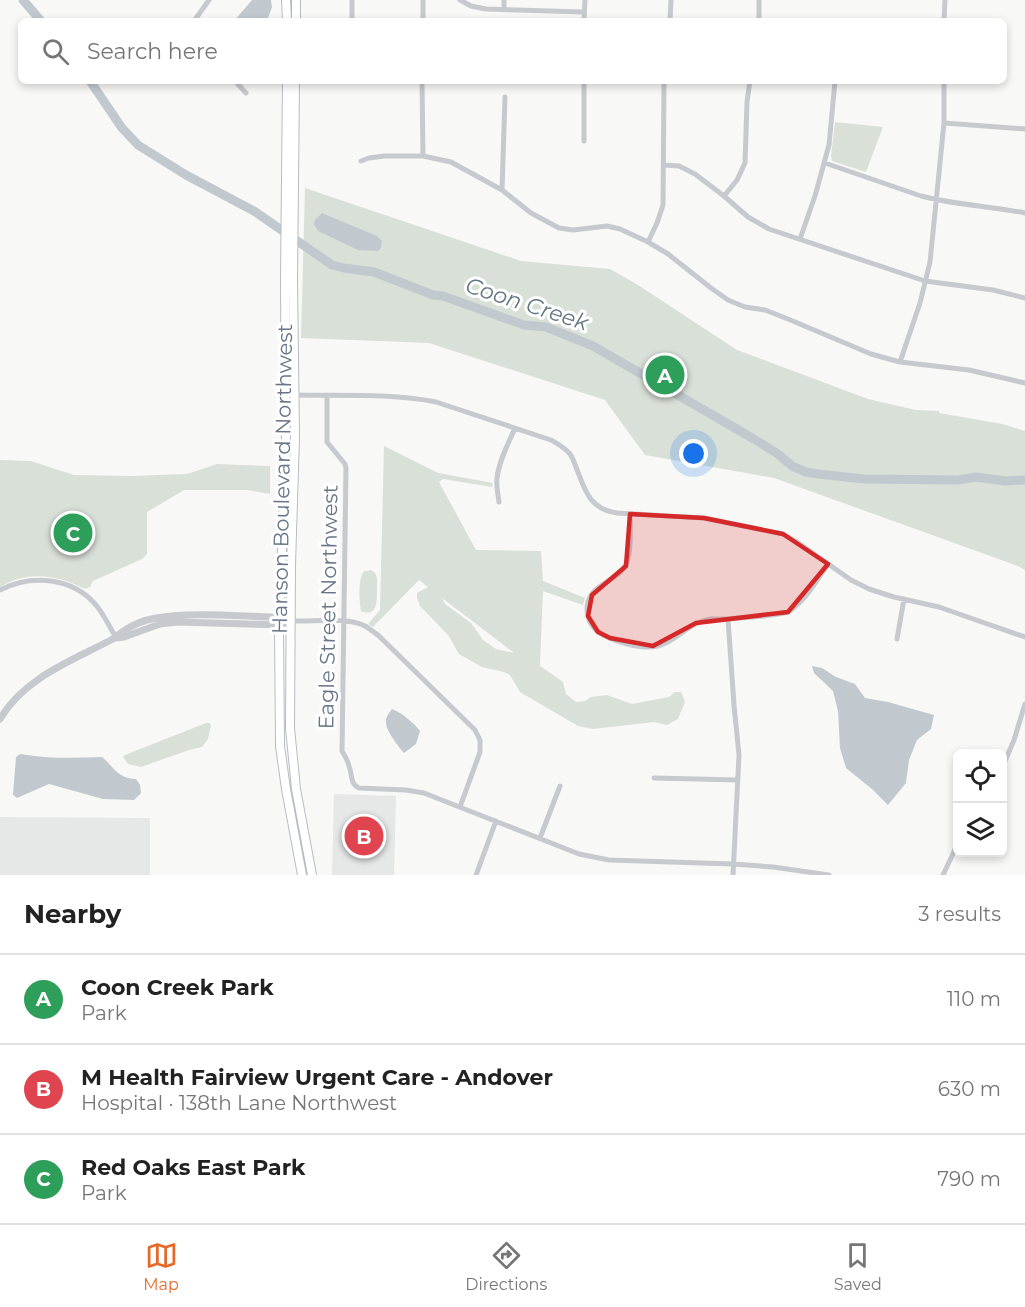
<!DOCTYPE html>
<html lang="en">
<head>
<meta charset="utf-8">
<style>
	body { margin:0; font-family:Montserrat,sans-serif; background:#f2f2f2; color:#222 }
	.controls { position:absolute; right:18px; bottom:18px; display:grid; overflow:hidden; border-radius:9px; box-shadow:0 3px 9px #0003 }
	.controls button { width:54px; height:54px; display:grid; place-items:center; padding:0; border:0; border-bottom:2px solid #e0e0e0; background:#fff; color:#222; font:30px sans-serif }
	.you { position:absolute; left:694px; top:454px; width:21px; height:21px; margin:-15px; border:4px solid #fff; border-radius:50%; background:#1a73e8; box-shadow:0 0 0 9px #1a73e833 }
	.badge { display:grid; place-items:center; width:39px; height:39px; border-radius:50%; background:#e56a29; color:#fff; font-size:20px; font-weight:700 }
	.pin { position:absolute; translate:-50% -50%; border:3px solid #fff; box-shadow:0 2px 6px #0006 }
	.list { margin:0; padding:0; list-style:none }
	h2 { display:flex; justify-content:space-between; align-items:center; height:78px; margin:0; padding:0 24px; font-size:26px }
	h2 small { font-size:20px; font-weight:400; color:#767676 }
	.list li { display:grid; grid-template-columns:39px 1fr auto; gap:18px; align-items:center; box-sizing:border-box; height:90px; padding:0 24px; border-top:2px solid #e0e0e0 }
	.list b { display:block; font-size:22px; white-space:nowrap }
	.list p { margin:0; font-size:20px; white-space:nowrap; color:#767676 }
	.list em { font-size:20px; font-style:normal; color:#767676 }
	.icon { flex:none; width:33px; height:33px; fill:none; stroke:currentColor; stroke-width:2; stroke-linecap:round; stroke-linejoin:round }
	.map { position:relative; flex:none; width:1025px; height:875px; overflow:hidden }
	.search { position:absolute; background:#fff; box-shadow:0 3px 9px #0003; left:18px; right:18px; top:18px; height:66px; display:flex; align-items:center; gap:15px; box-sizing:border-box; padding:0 21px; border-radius:9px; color:#767676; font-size:22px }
	.sheet { height:348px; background:#fff }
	nav { display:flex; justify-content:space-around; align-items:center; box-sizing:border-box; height:84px; border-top:2px solid #e0e0e0; background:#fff; font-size:16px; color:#767676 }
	nav a { display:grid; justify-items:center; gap:3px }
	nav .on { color:#e56a29 }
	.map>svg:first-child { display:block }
</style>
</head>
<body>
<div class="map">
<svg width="1025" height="875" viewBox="0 0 1025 875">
	<rect width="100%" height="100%" fill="#f8f8f6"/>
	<!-- built -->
	<path fill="#e6e7e7" d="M 334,794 L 396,796 L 394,875 L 332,875 Z
		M 0,817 L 150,818 L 150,875 L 0,875 Z"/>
	<!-- green -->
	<path fill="#d9e0d7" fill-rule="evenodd" d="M 835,122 L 883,127 L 866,172 L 832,161 L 831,156 Z
		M 305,188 L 521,261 L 610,269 L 638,285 L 737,350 L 868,399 L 916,410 L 939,411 L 939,413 L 1002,424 L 1025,431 L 1025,570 L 1018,566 L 774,478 L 645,455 L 605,400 L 429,343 L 301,338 Z
		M 384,446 L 438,473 L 493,483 L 492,487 L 443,479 L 439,482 L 476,550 L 541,551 L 543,581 L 585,598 L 583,605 L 543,591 L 540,666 L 563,682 L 566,694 L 576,702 L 585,701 L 591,697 L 607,695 L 632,704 L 669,697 L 675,692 L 681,692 L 685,702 L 678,719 L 667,725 L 654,722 L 593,729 L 578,726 L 520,692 L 510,675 L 504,672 L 482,667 L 459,654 L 448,635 L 420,606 L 417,598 L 417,593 L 428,587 L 419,580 L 373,627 L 368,624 L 380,610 ZM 442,598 L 513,652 L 513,653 L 496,649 L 483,640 L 471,623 L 445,604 Z
		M 0,460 L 31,461 L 74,475 L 131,476 L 187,474 L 217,464 L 270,466 L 270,494 L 247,490 L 184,490 L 147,512 L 147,554 L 142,559 L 93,581 L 90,587 L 85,589 C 58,575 27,570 0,587 Z
		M 371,570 C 372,571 374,572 375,573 C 378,577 377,584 377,588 C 377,600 378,618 361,611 C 359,598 358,583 363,572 Z
		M 206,723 L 209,723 L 211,725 L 208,739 L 202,747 L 189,750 L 141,767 L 128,764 L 123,757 L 125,755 Z"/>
	<!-- water -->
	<path fill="#c1c9cf" d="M 252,0 L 271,0 L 272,7 L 267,21 L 234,21 Z
		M 322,213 L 377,236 L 382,241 L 381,248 L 378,251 L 358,250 L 318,231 L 314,224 L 315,220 Z
		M 812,666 L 822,668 L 836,677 L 855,684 L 865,698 L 888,702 L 934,715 L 931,729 L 917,740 L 909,760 L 906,783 L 888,805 L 873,790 L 846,768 L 840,748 L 838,711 L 833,691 L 814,673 Z
		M 392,709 C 402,713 413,722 420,731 L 416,744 L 404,753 C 399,747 386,731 386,723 C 385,718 389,713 392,709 Z
		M 20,754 C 48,759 74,758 102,757 C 115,768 117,778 136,779 L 140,785 L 141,793 L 134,800 L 103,799 L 49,784 L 17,798 L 13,795 L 16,757 Z"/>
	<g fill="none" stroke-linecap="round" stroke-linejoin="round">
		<!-- river -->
		<path stroke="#c1c9cf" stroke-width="9" d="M 23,0 L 41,21
			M 90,81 L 122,128 L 138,145 L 186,175 L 254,211 L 332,265 L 344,268 L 374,272 L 433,295 L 443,296 L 524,325 L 546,327 L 593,346 L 754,439 L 778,454 L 792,466 L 806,472 L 818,474 L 864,479 L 958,480 L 976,477 L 1005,481 L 1025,480"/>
		<!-- secondary casing -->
		<g stroke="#b8bcc2" stroke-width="10">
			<path id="secondary" d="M 286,0 L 287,21
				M 296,21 L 296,0
				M 287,81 L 285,281 L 286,446 L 279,625 L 280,746 L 286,789 L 302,875
				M 295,81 L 293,281 L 295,437 L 291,565 L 290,728 L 296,789 L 312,875"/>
		</g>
		<!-- minor -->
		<path stroke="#c6c9cd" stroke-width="5" d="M 460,0 L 471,6 L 486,9 L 584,12
			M 504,10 L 504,0
			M 194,21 L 209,0
			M 352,21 L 352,0
			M 423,21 L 423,0
			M 584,21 L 585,0
			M 670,21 L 671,0
			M 759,21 L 759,0
			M 944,21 L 945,0
			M 235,81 L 246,93
			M 422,81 L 423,156
			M 944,123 L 1025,129
			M 584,141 L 584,81
			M 361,161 L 369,158 L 384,156 L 423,156 L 451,162 L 502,190 L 531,213 L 559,228 L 573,230 L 607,226 L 620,229 L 648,242 L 668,254 L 711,288 L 728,300 L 745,307 L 765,310 L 788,319 L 871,354 L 900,362 L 969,370 L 1025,383
			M 825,163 L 921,196 C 955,205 991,206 1025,213
			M 664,165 L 679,166 L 695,174 L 724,196 L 748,217 L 769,229 L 925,281 L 993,290 L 1025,298
			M 502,190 L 505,97
			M 724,196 L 737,180 L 745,163 L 747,102 L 750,81
			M 800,239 L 815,196 L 829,145 L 835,81
			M 648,242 L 657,223 L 663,205 L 664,81
			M 900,362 L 920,303 L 930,262 L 944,123 L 944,81
			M 295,395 C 342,396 390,393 436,402 L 551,440 C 558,444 564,447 570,454 C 573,458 574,462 576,467 C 585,490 589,509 617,513 L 704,518 L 783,534 L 797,542 L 851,580 L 869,589 L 894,597 L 939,607 L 1025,637
			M 327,395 L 327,442 L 345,464 L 346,468 L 342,751 C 345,756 348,761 349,766 C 353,775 349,783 359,788 L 406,790 L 424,793 L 579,854 L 609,860 L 733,864 L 773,867 L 829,875
			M 499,502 C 498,494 496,486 497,478 C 499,461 508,444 515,428
			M 630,514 C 630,528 632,550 626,564 C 619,581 593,583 588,602 C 585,612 589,624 597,631 C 610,641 642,650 658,646 C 678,641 688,622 711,619 C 717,619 723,619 729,619 C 748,617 769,617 788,612 C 806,601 816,581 828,564
			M 0,590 C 32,574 72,577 96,605 C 104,615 110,627 116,638
			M 728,619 L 734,705 L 739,755 L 733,875
			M 290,621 C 312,622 344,617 363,625 C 369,628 374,632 379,636 L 475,730 L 480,740 L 480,752 L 460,807
			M 897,639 L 904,599
			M 1002,768 L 1014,740 L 1025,704
			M 654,778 L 738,780
			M 540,838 L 560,786
			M 476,875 L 496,821
			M 943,875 L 958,843"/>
		<!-- tertiary -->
		<path stroke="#c6c9cd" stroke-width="7" d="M 116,638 L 124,637 L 160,624 L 177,622 L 279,625 L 284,623
			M 0,719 C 24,678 71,661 111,640 C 115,638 118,635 122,632 C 132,625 144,620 156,618 C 191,612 235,616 271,617 L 279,618 L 290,621"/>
		<!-- secondary -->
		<use href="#secondary" stroke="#fff" stroke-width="8"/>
	</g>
	<!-- marked area -->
	<path fill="#d62828" fill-opacity="0.2" stroke="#d62828" stroke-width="4.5" stroke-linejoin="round" d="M 630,514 L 704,518 L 783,534 L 828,564 L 788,612 L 696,623 L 653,646 L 610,638 L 598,632 L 588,616 L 592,595 L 626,566 Z"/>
	<g text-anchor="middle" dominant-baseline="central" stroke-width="6" stroke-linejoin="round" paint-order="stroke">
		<!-- street labels -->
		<g font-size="21" fill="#677587" stroke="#fff">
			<text transform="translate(282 479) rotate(-89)">Hanson Boulevard Northwest</text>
			<text transform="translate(328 607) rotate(-89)">Eagle Street Northwest</text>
		</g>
		<!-- water labels -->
		<g font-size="22" font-style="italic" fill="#637683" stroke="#fff">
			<text transform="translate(527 304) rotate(18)">Coon Creek</text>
		</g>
	</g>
</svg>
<div class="controls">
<button><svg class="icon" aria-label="locate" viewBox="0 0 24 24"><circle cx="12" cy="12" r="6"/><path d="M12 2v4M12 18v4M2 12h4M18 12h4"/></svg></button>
<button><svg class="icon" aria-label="layers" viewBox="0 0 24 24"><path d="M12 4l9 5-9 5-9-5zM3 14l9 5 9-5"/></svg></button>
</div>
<div class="you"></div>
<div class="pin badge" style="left:665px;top:375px;background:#2e9e5b">A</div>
<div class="pin badge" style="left:364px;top:836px;background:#e0444e">B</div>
<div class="pin badge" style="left:73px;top:533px;background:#2e9e5b">C</div>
<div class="search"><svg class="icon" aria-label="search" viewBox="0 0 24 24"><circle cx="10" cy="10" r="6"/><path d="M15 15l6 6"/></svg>Search here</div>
</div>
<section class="sheet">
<h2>Nearby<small>3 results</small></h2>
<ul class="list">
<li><span class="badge" style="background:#2e9e5b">A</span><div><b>Coon Creek Park</b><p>Park</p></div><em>110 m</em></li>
<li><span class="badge" style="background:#e0444e">B</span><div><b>M Health Fairview Urgent Care - Andover</b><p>Hospital · 138th Lane Northwest</p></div><em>630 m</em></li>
<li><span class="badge" style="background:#2e9e5b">C</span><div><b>Red Oaks East Park</b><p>Park</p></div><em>790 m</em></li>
</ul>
</section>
<nav>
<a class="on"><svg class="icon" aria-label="map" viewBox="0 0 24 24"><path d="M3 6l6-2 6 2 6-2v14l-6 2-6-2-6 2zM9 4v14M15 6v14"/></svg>Map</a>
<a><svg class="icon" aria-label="directions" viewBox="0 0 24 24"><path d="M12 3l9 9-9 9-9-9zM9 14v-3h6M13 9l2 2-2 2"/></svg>Directions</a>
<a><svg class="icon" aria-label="saved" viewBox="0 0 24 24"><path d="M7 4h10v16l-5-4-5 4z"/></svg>Saved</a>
</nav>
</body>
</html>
